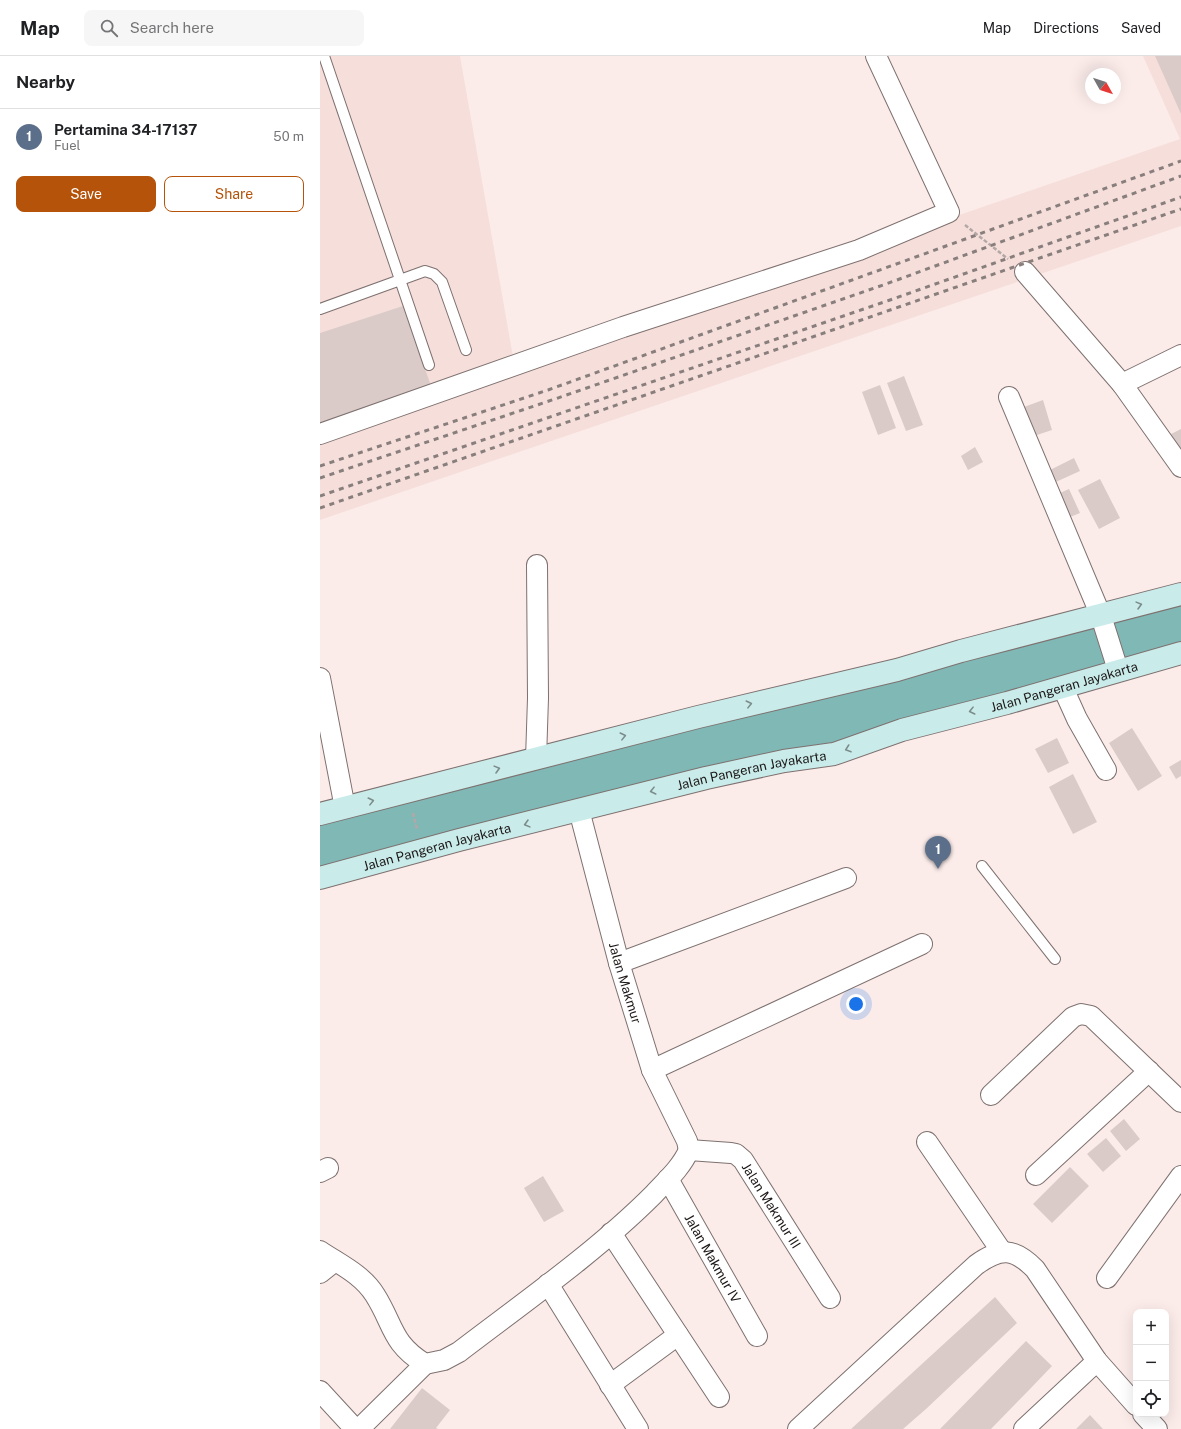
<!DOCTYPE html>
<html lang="en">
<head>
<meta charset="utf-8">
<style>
	body { margin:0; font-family:"Public Sans",sans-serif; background:#f6f6f6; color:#202124 }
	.controls { position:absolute; right:12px; bottom:12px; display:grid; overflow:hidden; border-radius:8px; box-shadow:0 4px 16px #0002 }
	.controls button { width:36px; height:36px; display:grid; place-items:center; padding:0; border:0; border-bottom:1px solid #e0e0e0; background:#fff; color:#202124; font:20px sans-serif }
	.compass { position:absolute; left:765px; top:12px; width:36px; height:36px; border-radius:50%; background:#fff; box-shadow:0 4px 16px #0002; rotate:129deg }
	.you { position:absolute; left:536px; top:948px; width:14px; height:14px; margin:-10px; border:3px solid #fff; border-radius:50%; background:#1a73e8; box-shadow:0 0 0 6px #1a73e833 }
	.badge { display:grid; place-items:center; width:26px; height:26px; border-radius:50%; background:#b45309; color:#fff; font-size:13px; font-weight:700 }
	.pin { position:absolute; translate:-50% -33px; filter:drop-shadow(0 1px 2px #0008) }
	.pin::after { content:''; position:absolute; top:21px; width:14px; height:12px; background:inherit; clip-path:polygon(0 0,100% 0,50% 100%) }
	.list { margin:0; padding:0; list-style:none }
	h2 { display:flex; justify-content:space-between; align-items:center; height:52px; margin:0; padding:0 16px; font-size:17px }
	h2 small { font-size:13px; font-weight:400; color:#757577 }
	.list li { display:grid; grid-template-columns:26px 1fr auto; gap:12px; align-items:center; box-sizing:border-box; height:56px; padding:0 16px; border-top:1px solid #e0e0e0 }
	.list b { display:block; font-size:15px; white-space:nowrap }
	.list p { margin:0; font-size:13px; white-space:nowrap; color:#757577 }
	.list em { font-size:13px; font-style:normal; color:#757577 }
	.actions { display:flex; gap:8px; padding:12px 16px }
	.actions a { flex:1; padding:9px 0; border:1px solid #b45309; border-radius:8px; text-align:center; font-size:14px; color:#b45309 }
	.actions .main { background:#b45309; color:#fff }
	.icon { flex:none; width:22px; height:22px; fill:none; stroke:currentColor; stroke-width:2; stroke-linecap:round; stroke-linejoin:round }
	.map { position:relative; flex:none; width:861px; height:1373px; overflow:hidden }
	header { display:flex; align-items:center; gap:24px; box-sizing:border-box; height:56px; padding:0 20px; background:#fff; border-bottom:1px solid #e0e0e0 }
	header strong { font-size:19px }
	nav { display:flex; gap:22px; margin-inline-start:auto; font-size:14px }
	.search { width:280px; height:36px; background:#f6f6f6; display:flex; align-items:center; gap:10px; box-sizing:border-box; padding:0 14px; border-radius:8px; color:#757577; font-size:15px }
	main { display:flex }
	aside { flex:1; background:#fff }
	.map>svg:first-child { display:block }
</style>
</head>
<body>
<header>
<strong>Map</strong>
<div class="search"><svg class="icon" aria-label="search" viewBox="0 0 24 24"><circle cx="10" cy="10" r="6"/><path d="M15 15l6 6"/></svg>Search here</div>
<nav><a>Map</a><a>Directions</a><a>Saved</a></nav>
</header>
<main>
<aside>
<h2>Nearby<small></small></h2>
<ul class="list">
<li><span class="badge" style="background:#5c6f8a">1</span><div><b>Pertamina 34-17137</b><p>Fuel</p></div><em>50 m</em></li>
</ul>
<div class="actions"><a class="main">Save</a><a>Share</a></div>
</aside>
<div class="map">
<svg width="861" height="1373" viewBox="0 0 861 1373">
	<rect width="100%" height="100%" fill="#fbecea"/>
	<!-- built -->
	<path fill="#f6dedb" d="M 0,0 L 140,0 L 195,312 L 860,83 L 823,0 L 861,0 L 861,170 L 0,464 Z"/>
	<!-- water -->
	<path fill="#7fb8b5" d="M 861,538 L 861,597 L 0,822 L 0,758 Z"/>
	<!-- building -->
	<path fill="#dacbc9" d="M 835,0 L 861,0 L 861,58 Z
		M 83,250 L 111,330 L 0,370 L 0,277 Z
		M 584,320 L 603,369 L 586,375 L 567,327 Z
		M 560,329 L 576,372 L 558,379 L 542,336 Z
		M 723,344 L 732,374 L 714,380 L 704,351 Z
		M 861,373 L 861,391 L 859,392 L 851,378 Z
		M 655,391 L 663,406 L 648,414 L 641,400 Z
		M 754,402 L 760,415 L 727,430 L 722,418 Z
		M 780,423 L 800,462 L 779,473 L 758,434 Z
		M 749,433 L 760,457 L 743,464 L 733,440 Z
		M 812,672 L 842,720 L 818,735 L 789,687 Z
		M 737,682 L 749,707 L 728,717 L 715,693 Z
		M 861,704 L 861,720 L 856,723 L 849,711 Z
		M 753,718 L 777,766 L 753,778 L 729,731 Z
		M 804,1063 L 820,1083 L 806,1095 L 790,1075 Z
		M 786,1082 L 801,1100 L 783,1116 L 767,1098 Z
		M 750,1111 L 769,1130 L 732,1167 L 713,1148 Z
		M 223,1120 L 244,1155 L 224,1166 L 204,1132 Z
		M 675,1241 L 697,1267 L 606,1353 L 583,1373 L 531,1373 Z
		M 706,1285 L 732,1310 L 710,1333 L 671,1373 L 620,1373 Z
		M 102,1332 L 130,1354 L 116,1372 L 118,1373 L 70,1373 Z
		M 770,1359 L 783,1373 L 756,1373 Z"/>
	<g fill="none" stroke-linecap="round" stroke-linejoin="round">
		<!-- lane casing -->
		<g stroke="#7e716f" stroke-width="12">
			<path id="lane" d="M 4,0 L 109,309
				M 0,253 L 105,215 L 114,218 L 122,226 L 146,294
				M 662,810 L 735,903"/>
		</g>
		<!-- street casing -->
		<g stroke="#7e716f" stroke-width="22">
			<g id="street">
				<path d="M 705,216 L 802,328 L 861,411"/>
				<path d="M 802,328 L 861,299"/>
				<path d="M 689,341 L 781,560 L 798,614"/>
				<path d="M 0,378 L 303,271 L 539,194 L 629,156 L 556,0"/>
				<path d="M 0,622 L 25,752"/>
				<path d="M 743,632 L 757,663 L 786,714"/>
				<path d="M 216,703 L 218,642 L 217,509"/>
				<path id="s1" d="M 259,754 L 299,907 L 332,1014 L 367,1085 L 369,1094"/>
				<path d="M 299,907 L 526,822"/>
				<path d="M 332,1014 L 602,888"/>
				<path d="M 671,1039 L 753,961 L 761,958 L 771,960 L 861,1046"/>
				<path d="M 607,1086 L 682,1196"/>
				<path id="s2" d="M 369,1094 L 411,1097 L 416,1098 L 423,1104 L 510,1242"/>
				<path d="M 0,1116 L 8,1112"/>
				<path d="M 716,1119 L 829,1015"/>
				<path id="s3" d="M 348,1123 L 437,1280"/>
				<path d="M 291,1177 L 399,1341"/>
				<path d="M 0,1195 C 19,1208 42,1218 55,1239 C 74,1269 71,1287 105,1308 L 124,1304 L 139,1296 C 203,1247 276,1196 333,1139 C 346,1125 361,1112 369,1094"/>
				<path d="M 0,1217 L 15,1205"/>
				<path d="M 787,1222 L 861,1120"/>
				<path d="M 228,1228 L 318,1373"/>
				<path d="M 290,1329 L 358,1279"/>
				<path d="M 0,1335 L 35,1373"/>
				<path d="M 823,1358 L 837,1373"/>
				<path d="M 39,1373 L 105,1308"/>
				<path d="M 478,1373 L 656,1209 C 681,1191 694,1192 715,1213 L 777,1305 L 816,1349"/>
				<path d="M 704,1373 L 777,1305"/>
			</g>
		</g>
		<!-- secondary casing -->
		<g stroke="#7e716f" stroke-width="24">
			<g id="secondary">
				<path d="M 0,758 L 378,661 L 577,614 L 641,595 L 861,538"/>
				<path id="s4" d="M 0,822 L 139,784 L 386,722 L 464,705 L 514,698 L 582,674 L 687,647 L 861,597"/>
			</g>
		</g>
		<!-- path -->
		<path stroke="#b3a8a6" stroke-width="2.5" stroke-dasharray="4 2" stroke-linecap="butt" d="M 645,169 L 688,203
			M 93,757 L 97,773"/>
		<!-- lane -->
		<use href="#lane" stroke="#fff" stroke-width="10"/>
		<!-- street -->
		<use href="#street" stroke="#fff" stroke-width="20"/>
		<!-- secondary -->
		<use href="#secondary" stroke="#c9eceb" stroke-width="22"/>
		<!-- rail -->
		<path stroke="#887f7d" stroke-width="3" stroke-dasharray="5 5" stroke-linecap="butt" d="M 0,410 L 228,334 L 861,105
			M 0,422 L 235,343 L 566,228 L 861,120
			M 0,440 L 570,244 L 861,141
			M 0,452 L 861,153"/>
	</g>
	<!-- one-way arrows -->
	<defs><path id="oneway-chevron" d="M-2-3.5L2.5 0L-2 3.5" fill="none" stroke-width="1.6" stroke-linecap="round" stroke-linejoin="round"/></defs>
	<g stroke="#7b8c8b">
		<use href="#oneway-chevron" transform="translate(819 549) rotate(-15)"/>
		<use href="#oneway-chevron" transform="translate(429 648) rotate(-14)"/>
		<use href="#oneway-chevron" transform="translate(652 655) rotate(166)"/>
		<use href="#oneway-chevron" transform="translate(303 680) rotate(-14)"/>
		<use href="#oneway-chevron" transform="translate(528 693) rotate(161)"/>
		<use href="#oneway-chevron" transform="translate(177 713) rotate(-15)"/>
		<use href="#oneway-chevron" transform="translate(333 735) rotate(166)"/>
		<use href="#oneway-chevron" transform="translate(51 745) rotate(-14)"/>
		<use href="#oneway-chevron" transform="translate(207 768) rotate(165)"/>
	</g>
	<g text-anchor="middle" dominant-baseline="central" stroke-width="3" stroke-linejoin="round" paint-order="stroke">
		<!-- street labels -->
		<g font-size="13" fill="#1c1716" stroke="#fdfdfd">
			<text stroke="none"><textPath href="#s4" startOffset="769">Jalan Pangeran Jayakarta</textPath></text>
			<text stroke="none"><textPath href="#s4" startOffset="445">Jalan Pangeran Jayakarta</textPath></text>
			<text stroke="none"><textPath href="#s4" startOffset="121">Jalan Pangeran Jayakarta</textPath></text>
			<text stroke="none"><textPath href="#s1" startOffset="179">Jalan Makmur</textPath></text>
			<text stroke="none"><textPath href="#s2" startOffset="110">Jalan Makmur III</textPath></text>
			<text stroke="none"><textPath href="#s3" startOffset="91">Jalan Makmur IV</textPath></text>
		</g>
	</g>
</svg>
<div class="controls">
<button>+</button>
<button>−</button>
<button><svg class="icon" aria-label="locate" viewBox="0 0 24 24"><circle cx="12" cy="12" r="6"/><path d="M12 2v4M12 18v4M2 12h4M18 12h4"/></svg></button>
</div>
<svg class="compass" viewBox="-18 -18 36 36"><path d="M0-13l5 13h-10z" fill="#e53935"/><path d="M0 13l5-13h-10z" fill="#757577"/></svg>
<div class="you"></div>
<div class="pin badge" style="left:618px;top:813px;background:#5c6f8a">1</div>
</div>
</main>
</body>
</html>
